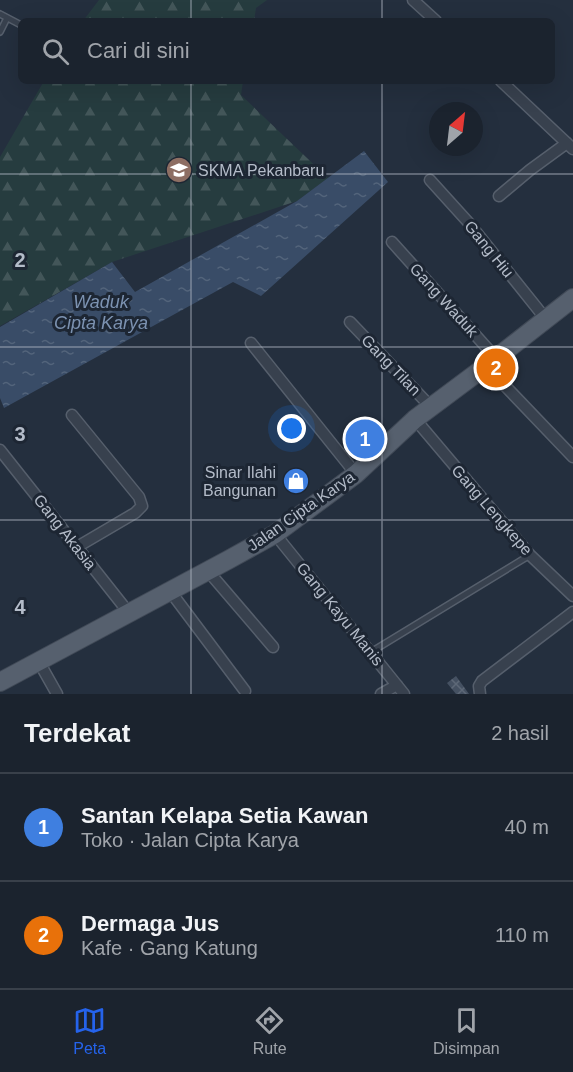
<!DOCTYPE html>
<html lang="id">
<head>
<meta charset="utf-8">
<style>
	body { margin:0; font-family:Arial,sans-serif; background:#242b36; color:#f1f3f6 }
	.compass { position:absolute; left:429px; top:102px; width:54px; height:54px; border-radius:50%; background:#1b232e; box-shadow:0 6px 24px #0002; rotate:28deg }
	.you { position:absolute; left:292px; top:429px; width:21px; height:21px; margin:-15px; border:4px solid #fff; border-radius:50%; background:#1a73e8; box-shadow:0 0 0 9px #1a73e833 }
	.badge { display:grid; place-items:center; width:39px; height:39px; border-radius:50%; background:#2563eb; color:#fff; font-size:20px; font-weight:700 }
	.pin { position:absolute; translate:-50% -50%; border:3px solid #fff; box-shadow:0 2px 6px #0006 }
	.list { margin:0; padding:0; list-style:none }
	h2 { display:flex; justify-content:space-between; align-items:center; height:78px; margin:0; padding:0 24px; font-size:26px }
	h2 small { font-size:20px; font-weight:400; color:#a0a4aa }
	.list li { display:grid; grid-template-columns:39px 1fr auto; gap:18px; align-items:center; box-sizing:border-box; height:108px; padding:0 24px; border-top:2px solid #39404a }
	.list b { display:block; font-size:22px; white-space:nowrap }
	.list p { margin:0; font-size:20px; white-space:nowrap; color:#a0a4aa }
	.list em { font-size:20px; font-style:normal; color:#a0a4aa }
	.icon { flex:none; width:33px; height:33px; fill:none; stroke:currentColor; stroke-width:2; stroke-linecap:round; stroke-linejoin:round }
	.map { position:relative; flex:none; width:573px; height:694px; overflow:hidden }
	.search { position:absolute; background:#1b232e; box-shadow:0 6px 24px #0002; left:18px; right:18px; top:18px; height:66px; display:flex; align-items:center; gap:15px; box-sizing:border-box; padding:0 21px; border-radius:9px; color:#a0a4aa; font-size:22px }
	.sheet { height:294px; background:#1b232e }
	nav { display:flex; justify-content:space-around; align-items:center; box-sizing:border-box; height:84px; border-top:2px solid #39404a; background:#1b232e; font-size:16px; color:#a0a4aa }
	nav a { display:grid; justify-items:center; gap:3px }
	nav .on { color:#2563eb }
	.map>svg:first-child { display:block }
</style>
</head>
<body>
<div class="map">
<svg width="573" height="694" viewBox="0 0 573 694">
	<defs>
		<pattern id="forest-firs" width="22" height="20" patternUnits="userSpaceOnUse" patternTransform="scale(1.5)"><rect width="22" height="20" fill="#263c3f"/><path d="M5 1l3.5 6h-7zM16 11l3.5 6h-7z" fill="#435659"/></pattern>
		<pattern id="water-ripples" width="26" height="14" patternUnits="userSpaceOnUse" patternTransform="scale(1.5)"><rect width="26" height="14" fill="#394c67"/><path d="M2 4q2-2 4 0t4 0M15 11q2-2 4 0t4 0" fill="none" stroke="#53647b"/></pattern>
		<pattern id="building-cross-hatch" width="8" height="8" patternUnits="userSpaceOnUse" patternTransform="scale(1.5)"><rect width="8" height="8" fill="#455162"/><path d="M0 0l8 8M0 8l8-8" fill="none" stroke="#5d6877"/></pattern>
	</defs>
	<rect width="100%" height="100%" fill="#242f3e"/>
	<!-- forest -->
	<path fill="url(#forest-firs)" d="M 99,0 L 267,0 L 256,8 L 254,21 L 83,21 Z
		M 44,81 L 243,81 L 241,95 L 328,178 L 297,201 L 112,262 L 0,326 L 0,157 Z"/>
	<!-- water -->
	<path fill="url(#water-ripples)" d="M 364,151 L 388,182 L 261,296 L 233,282 L 4,408 L 0,398 L 0,327 L 112,262 L 135,292 L 297,201 Z"/>
	<!-- building -->
	<path fill="url(#building-cross-hatch)" d="M 456,676 L 469,694 L 456,694 L 447,683 Z"/>
	<g fill="none" stroke-linecap="round" stroke-linejoin="round">
		<!-- service casing -->
		<g stroke="#565f6c" stroke-width="8">
			<path id="service" d="M 0,14 L 21,25
				M 0,32 L 7,18
				M 371,652 L 530,555"/>
		</g>
		<!-- minor casing -->
		<g stroke="#565f6c" stroke-width="13">
			<path id="minor" d="M 413,0 L 436,21
				M 501,81 L 573,149
				M 430,180 L 468,222 L 545,318
				M 499,196 L 530,170 L 567,143
				M 392,242 L 496,358
				M 350,322 L 431,407
				M 251,343 L 356,474
				M 486,366 L 573,457
				M 72,415 L 139,497 L 142,506 L 135,513 L 77,547
				M 415,419 L 530,555 L 573,596
				M 0,450 L 129,613
				M 275,534 L 404,694
				M 208,571 L 273,647
				M 170,591 L 245,691
				M 39,662 L 57,694
				M 381,694 L 397,685
				M 480,694 L 479,686 L 482,681 L 573,612"/>
		</g>
		<!-- primary casing -->
		<g stroke="#414a57" stroke-width="20">
			<path id="primary" d="M 0,682 L 228,560 L 275,534 L 356,474 L 415,419 L 486,366 L 573,298"/>
		</g>
		<!-- service -->
		<use href="#service" stroke="#38414e" stroke-width="5"/>
		<!-- minor -->
		<use href="#minor" stroke="#38414e" stroke-width="10"/>
		<!-- primary -->
		<use href="#primary" stroke="#56606e" stroke-width="18"/>
	</g>
	<!-- grid -->
	<path fill="none" stroke="#b4bcc9" stroke-width="1.5" stroke-opacity="0.55" d="M 191,0 L 191,21M 382,0 L 382,21M 191,81 L 191,694M 382,81 L 382,694M 0,174 L 573,174M 0,347 L 573,347M 0,520 L 573,520"/>
	<!-- icons -->
	<defs>
		<g id="school-disc" transform="scale(1.35)"><circle r="9.5" fill="#8d6e63" stroke="#1d2633"/><path d="M0-5L7-2L0 1L-7-2ZM-4 1L0 2.5L4 1V4Q0 6-4 4Z" fill="#fff"/></g>
		<g id="shop-disc" transform="scale(1.35)"><circle r="9.5" fill="#3f7fe0" stroke="#1d2633"/><path d="M-5-2.5h2.3a2.7 3.5 0 0 1 5.4 0H5L5.5 6h-11ZM-1.5-2.5h3a1.5 2.3 0 0 0-3 0Z" fill="#fff"/></g>
	</defs>
	<g fill-rule="evenodd">
		<use href="#school-disc" x="179" y="170"/>
		<use href="#shop-disc" x="296" y="481"/>
	</g>
	<g text-anchor="middle" dominant-baseline="central" stroke-width="6" stroke-linejoin="round" paint-order="stroke">
		<!-- poi labels -->
		<g font-size="16" fill="#b4bcc9" stroke="#1d2633" text-anchor="start">
			<text x="198" y="170">SKMA Pekanbaru</text>
			<text x="276" y="472" text-anchor="end">Sinar Ilahi<tspan x="276" dy="18">Bangunan</tspan></text>
		</g>
		<!-- street labels -->
		<g font-size="16" fill="#b4bcc9" stroke="#1d2633">
			<text transform="translate(489 249) rotate(51)">Gang Hiu</text>
			<text transform="translate(444 300) rotate(48)">Gang Waduk</text>
			<text transform="translate(391 365) rotate(46)">Gang Tilan</text>
			<text transform="translate(492 510) rotate(49)">Gang Lengkepe</text>
			<text transform="translate(301 511) rotate(-35)">Jalan Cipta Karya</text>
			<text transform="translate(65 532) rotate(52)">Gang Akasia</text>
			<text transform="translate(340 614) rotate(51)">Gang Kayu Manis</text>
		</g>
		<!-- water labels -->
		<g font-size="18" font-style="italic" fill="#7c92b1" stroke="#1d2633">
			<text x="101" y="302">Waduk<tspan x="101" dy="21">Cipta Karya</tspan></text>
		</g>
	</g>
	<g font-size="20" text-anchor="middle" font-weight="bold" fill="#b4bcc9" stroke="#1d2633" stroke-width="6" stroke-linejoin="round" paint-order="stroke">
		<text x="20" y="267">2</text>
		<text x="20" y="441">3</text>
		<text x="20" y="614">4</text>
	</g>
</svg>
<svg class="compass" viewBox="-18 -18 36 36"><path d="M0-13l5 13h-10z" fill="#e53935"/><path d="M0 13l5-13h-10z" fill="#a0a4aa"/></svg>
<div class="you"></div>
<div class="pin badge" style="left:365px;top:439px;background:#3f7fe0">1</div>
<div class="pin badge" style="left:496px;top:368px;background:#e8710a">2</div>
<div class="search"><svg class="icon" aria-label="search" viewBox="0 0 24 24"><circle cx="10" cy="10" r="6"/><path d="M15 15l6 6"/></svg>Cari di sini</div>
</div>
<section class="sheet">
<h2>Terdekat<small>2 hasil</small></h2>
<ul class="list">
<li><span class="badge" style="background:#3f7fe0">1</span><div><b>Santan Kelapa Setia Kawan</b><p>Toko · Jalan Cipta Karya</p></div><em>40 m</em></li>
<li><span class="badge" style="background:#e8710a">2</span><div><b>Dermaga Jus</b><p>Kafe · Gang Katung</p></div><em>110 m</em></li>
</ul>
</section>
<nav>
<a class="on"><svg class="icon" aria-label="map" viewBox="0 0 24 24"><path d="M3 6l6-2 6 2 6-2v14l-6 2-6-2-6 2zM9 4v14M15 6v14"/></svg>Peta</a>
<a><svg class="icon" aria-label="directions" viewBox="0 0 24 24"><path d="M12 3l9 9-9 9-9-9zM9 14v-3h6M13 9l2 2-2 2"/></svg>Rute</a>
<a><svg class="icon" aria-label="saved" viewBox="0 0 24 24"><path d="M7 4h10v16l-5-4-5 4z"/></svg>Disimpan</a>
</nav>
</body>
</html>
